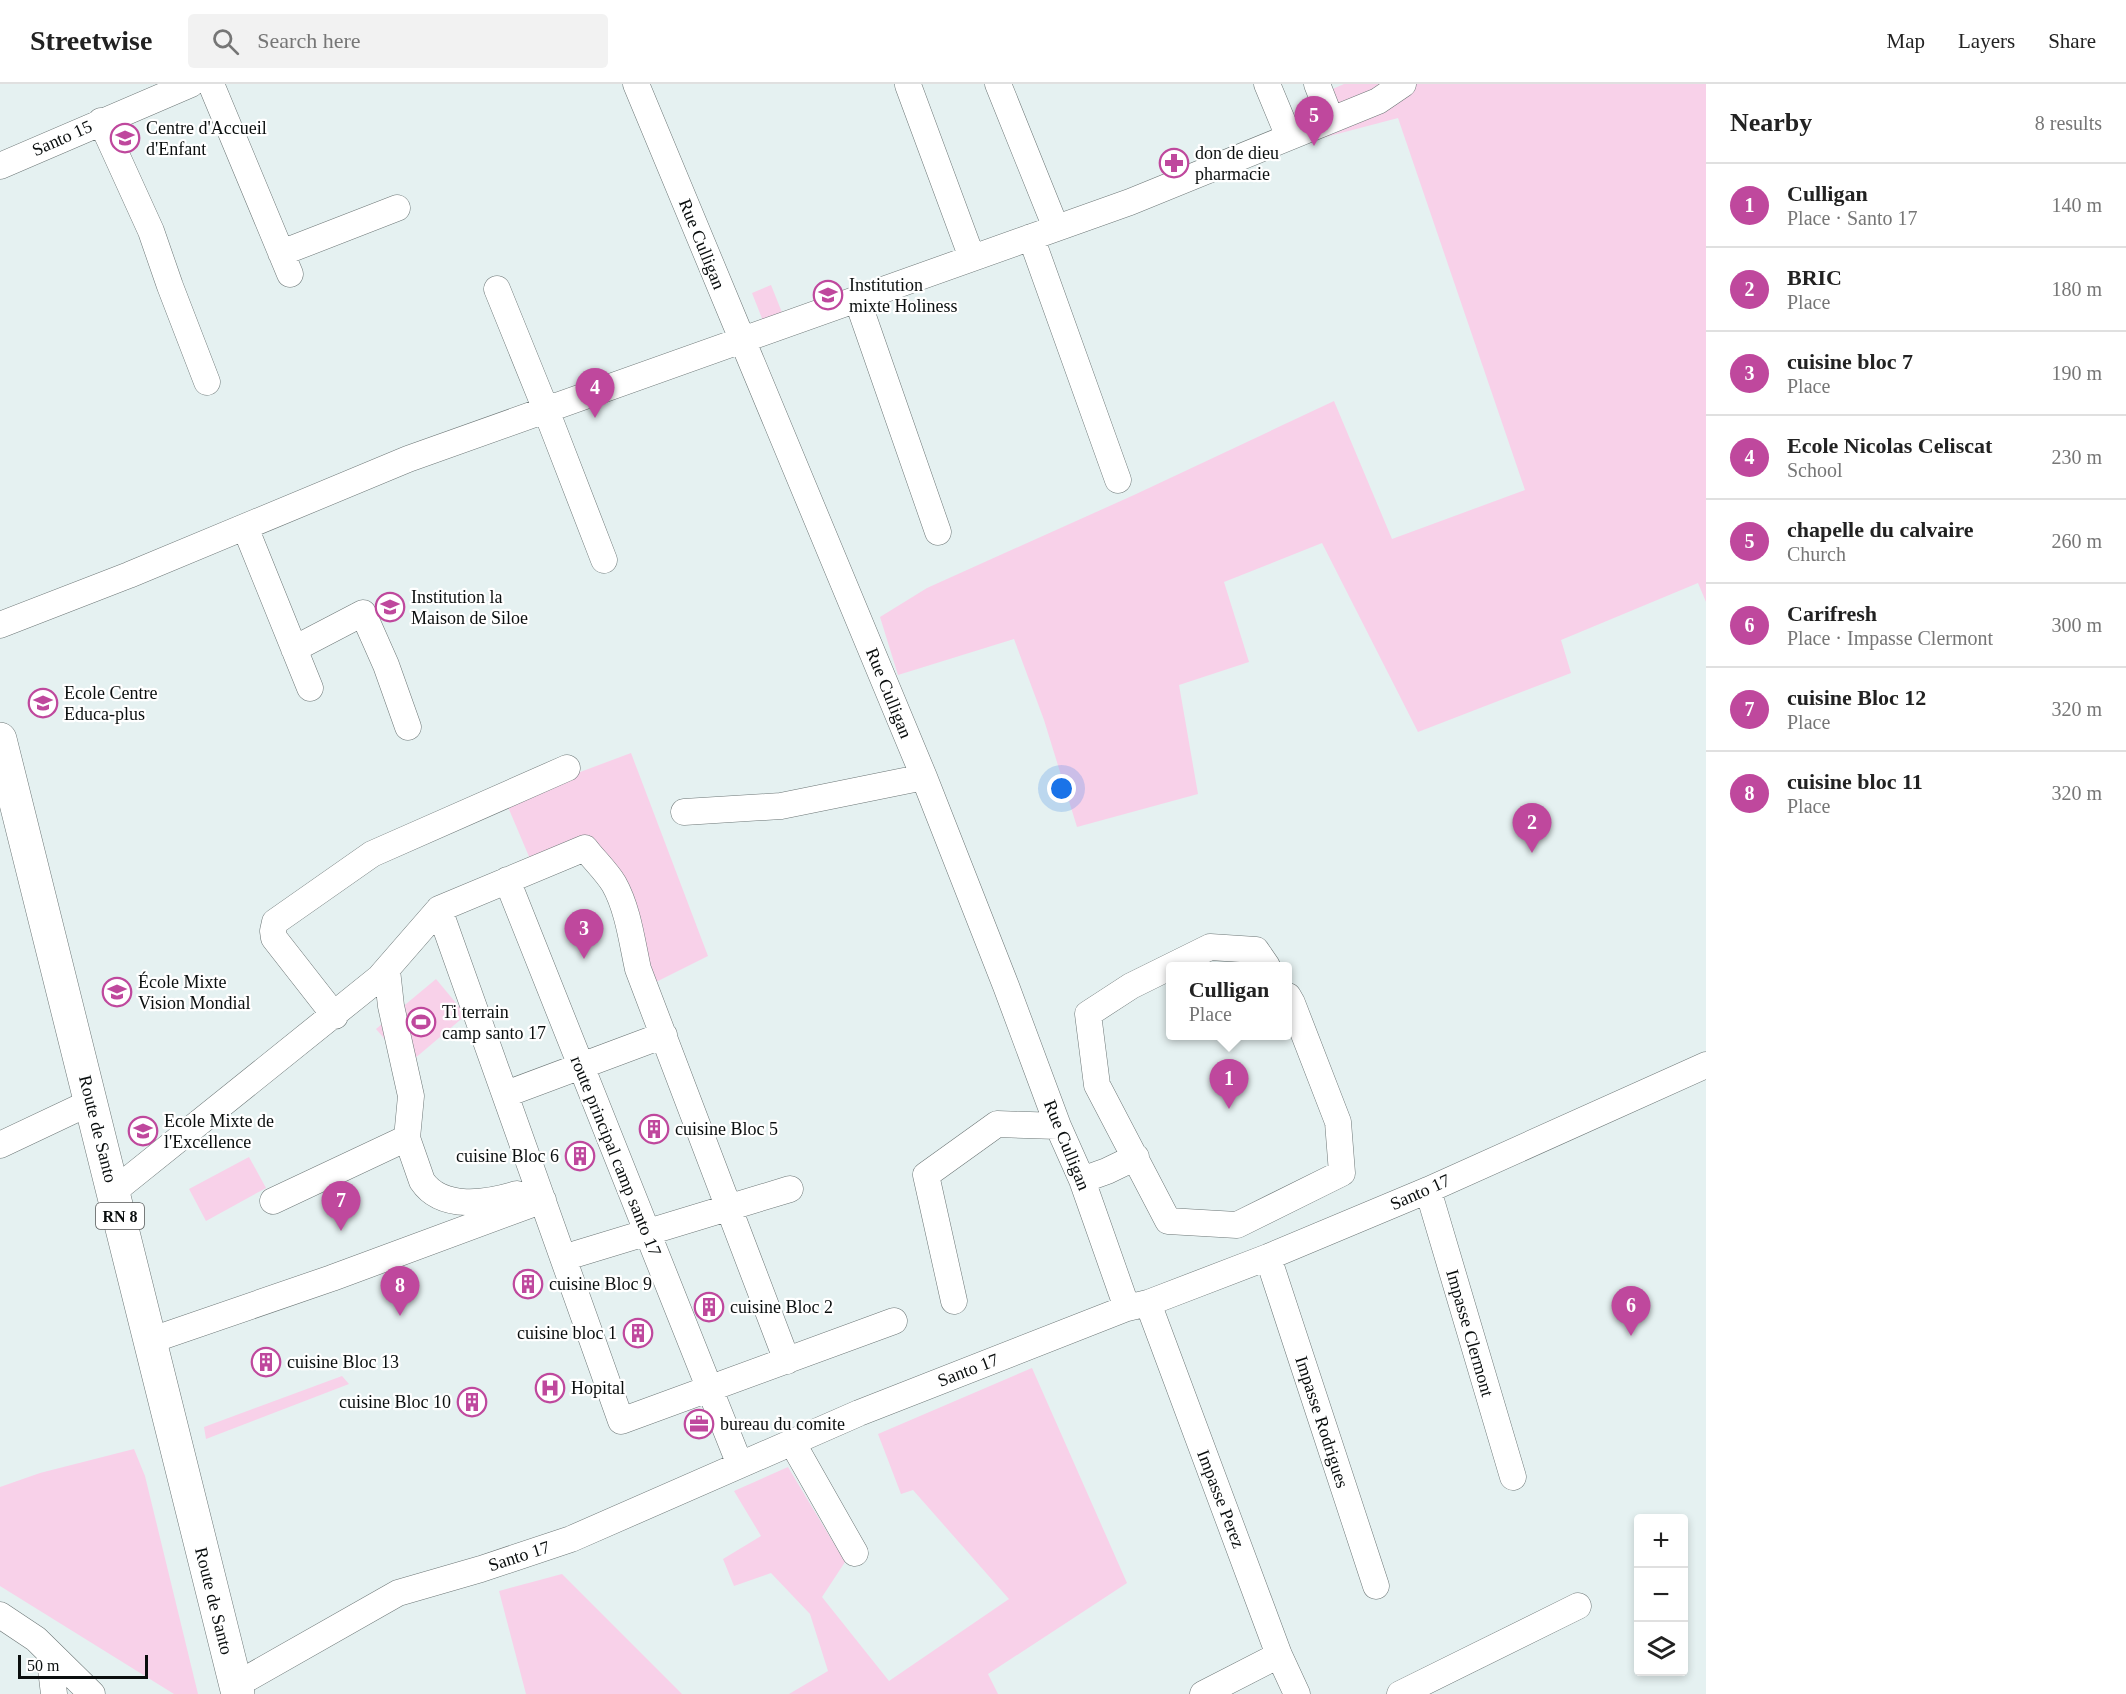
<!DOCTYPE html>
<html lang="en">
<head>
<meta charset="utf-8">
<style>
	body { margin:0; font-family:Georgia,serif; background:#f2f2f2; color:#222 }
	.controls { position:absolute; right:18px; bottom:18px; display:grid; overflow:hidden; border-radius:6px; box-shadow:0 3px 9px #0003 }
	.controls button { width:54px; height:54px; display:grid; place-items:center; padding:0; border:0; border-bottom:2px solid #e0e0e0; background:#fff; color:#222; font:30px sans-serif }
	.scale { position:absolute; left:18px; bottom:15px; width:130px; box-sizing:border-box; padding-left:6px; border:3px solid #0a0e0e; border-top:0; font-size:16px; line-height:21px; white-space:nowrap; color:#0a0e0e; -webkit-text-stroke:4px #fff; paint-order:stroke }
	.you { position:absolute; left:1062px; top:705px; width:21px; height:21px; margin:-15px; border:4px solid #fff; border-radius:50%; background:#1a73e8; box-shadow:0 0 0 9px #1a73e833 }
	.badge { display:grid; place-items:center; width:39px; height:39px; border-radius:50%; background:#bf489d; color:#fff; font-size:20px; font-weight:700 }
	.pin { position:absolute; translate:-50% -50px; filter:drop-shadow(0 2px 3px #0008) }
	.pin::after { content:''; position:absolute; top:32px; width:21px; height:18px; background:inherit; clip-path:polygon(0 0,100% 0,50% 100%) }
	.popup { position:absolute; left:1166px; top:878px; width:126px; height:78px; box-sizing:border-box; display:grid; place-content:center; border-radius:6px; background:#fff; filter:drop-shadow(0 2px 4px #0005); font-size:20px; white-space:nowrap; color:#767676 }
	.popup b { font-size:22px; color:#222 }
	.popup::after { content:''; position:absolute; left:50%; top:100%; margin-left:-12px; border:12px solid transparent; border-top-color:#fff }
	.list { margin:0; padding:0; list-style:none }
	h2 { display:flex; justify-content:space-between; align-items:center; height:78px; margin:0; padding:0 24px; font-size:26px }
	h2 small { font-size:20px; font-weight:400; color:#767676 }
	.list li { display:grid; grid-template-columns:39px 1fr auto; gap:18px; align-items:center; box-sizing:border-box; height:84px; padding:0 24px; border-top:2px solid #e0e0e0 }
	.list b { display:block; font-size:22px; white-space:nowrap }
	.list p { margin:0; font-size:20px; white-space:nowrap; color:#767676 }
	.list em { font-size:20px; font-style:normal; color:#767676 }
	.icon { flex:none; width:33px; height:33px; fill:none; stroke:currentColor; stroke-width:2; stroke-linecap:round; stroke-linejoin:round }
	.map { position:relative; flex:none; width:1706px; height:1610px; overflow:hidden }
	header { display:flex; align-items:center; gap:36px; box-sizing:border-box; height:84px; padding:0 30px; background:#fff; border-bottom:2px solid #e0e0e0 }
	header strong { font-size:28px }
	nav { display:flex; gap:33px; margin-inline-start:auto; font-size:21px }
	.search { width:420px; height:54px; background:#f2f2f2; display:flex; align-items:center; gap:15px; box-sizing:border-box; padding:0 21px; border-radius:6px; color:#767676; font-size:22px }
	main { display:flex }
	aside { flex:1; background:#fff }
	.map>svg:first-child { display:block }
</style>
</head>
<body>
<header>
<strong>Streetwise</strong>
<div class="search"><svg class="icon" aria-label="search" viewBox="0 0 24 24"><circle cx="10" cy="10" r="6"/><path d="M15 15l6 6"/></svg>Search here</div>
<nav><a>Map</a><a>Layers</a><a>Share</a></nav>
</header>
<main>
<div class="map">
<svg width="1706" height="1610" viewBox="0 0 1706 1610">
	<rect width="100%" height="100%" fill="#e5f1f1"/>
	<!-- green -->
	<path fill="#f8d1e9" d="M 1344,0 L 1706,0 L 1706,518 L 1698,499 L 1561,556 L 1571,589 L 1418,648 L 1322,459 L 1224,498 L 1249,578 L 1179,601 L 1198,710 L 1077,743 L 1044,636 L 1014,555 L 898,591 L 880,533 L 927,504 L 1134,411 L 1334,317 L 1392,455 L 1525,406 L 1398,34 L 1322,54 L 1296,21 Z
		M 771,201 L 783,231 L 763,237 L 752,209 Z
		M 631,669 L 708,872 L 650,901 L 586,760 L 533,782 L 505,716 Z
		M 436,895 L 466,931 L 407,981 L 376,945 Z
		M 249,1073 L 266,1104 L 206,1137 L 189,1105 Z
		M 1032,1284 L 1127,1499 L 988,1590 L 998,1610 L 789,1610 L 828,1587 L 810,1530 L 771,1489 L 734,1502 L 723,1475 L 761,1452 L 734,1407 L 788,1383 L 845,1478 L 822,1513 L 889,1597 L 1009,1515 L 913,1406 L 901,1410 L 878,1350 Z
		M 342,1292 L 349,1300 L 206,1355 L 204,1343 Z
		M 134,1365 L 145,1392 L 198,1610 L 174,1610 L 0,1502 L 0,1403 L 40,1389 Z
		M 562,1490 L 682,1610 L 526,1610 L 499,1507 Z"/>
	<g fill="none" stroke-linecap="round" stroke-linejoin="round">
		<!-- minor casing -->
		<g stroke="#6c7676" stroke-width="27">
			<path id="minor" d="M 211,0 L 290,190
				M 636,0 L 924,693 L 1006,902 L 1058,1042 L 1082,1096 L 1127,1224
				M 998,0 L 1056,144
				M 1267,0 L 1289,53
				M 1317,0 L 1331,36
				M 908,1 L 972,174
				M 101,37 L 151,147 L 170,202 L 207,298
				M 0,82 L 191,0
				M 1031,153 L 1118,396
				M 281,169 L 397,124
				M 497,205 L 546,326 L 604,476
				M 857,215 L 938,448
				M 245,443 L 310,604
				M 0,541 L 129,491 L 408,375 L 1130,118 L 1378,17 L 1403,0
				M 294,565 L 363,529 L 386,581 L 408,643
				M 684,728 L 781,722 L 924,693
				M 507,796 L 740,1381
				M 439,825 L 621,1337 L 894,1237
				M 1267,882 L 1256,866 L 1210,863 L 1131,902 L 1088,930 L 1097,1001 L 1168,1137 L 1237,1141 L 1342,1089 L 1338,1038 L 1292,919 L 1288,912
				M 335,932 L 274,854 L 273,847 L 275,838 L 372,770 L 567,684
				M 506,1010 L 664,951
				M 407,1054 L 422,1097 C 442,1127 488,1119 517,1110
				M 0,1061 L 91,1018
				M 1082,1096 L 1107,1087 L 1136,1073
				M 1428,1106 L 1513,1393
				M 114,1107 L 379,894 L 439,825 L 585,764 C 594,776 606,787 614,800 C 628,825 632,858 638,885 L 787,1277
				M 273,1117 L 407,1054 L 411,1012 L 391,922 L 387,886
				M 1268,1173 L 1376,1502
				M 563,1174 L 790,1105
				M 954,1217 L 926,1091 L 997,1040 L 1058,1042
				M 1148,1219 L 1279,1571 L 1297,1610
				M 149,1257 L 332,1194 L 543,1116
				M 792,1358 L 855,1469
				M 0,1531 L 36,1555 L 92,1610
				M 49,1568 L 54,1610
				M 236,1601 L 398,1509 L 481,1485 L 571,1455 L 859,1329 L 1127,1224 L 1148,1219 L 1268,1173 L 1428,1106 L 1706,981
				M 1203,1610 L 1279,1571
				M 1400,1610 L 1578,1522"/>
		</g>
		<!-- major casing -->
		<g stroke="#6c7676" stroke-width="34">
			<path id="major" d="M 0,655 L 238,1610"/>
		</g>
		<!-- minor -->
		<use href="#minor" stroke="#fff" stroke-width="26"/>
		<!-- major -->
		<use href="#major" stroke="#fff" stroke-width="33"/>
	</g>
	<!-- icons -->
	<defs>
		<g id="school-ring" transform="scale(1.5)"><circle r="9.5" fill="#fff" stroke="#bf489d" stroke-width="1.5"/><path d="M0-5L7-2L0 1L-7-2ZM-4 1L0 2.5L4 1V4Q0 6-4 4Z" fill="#bf489d"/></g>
		<g id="pharmacy-ring" transform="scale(1.5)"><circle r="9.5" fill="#fff" stroke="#bf489d" stroke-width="1.5"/><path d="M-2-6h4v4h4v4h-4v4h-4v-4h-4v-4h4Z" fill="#bf489d"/></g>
		<g id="stadium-ring" transform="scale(1.5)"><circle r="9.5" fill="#fff" stroke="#bf489d" stroke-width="1.5"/><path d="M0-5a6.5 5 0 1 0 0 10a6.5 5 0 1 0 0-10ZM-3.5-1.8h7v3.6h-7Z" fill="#bf489d"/></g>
		<g id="building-ring" transform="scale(1.5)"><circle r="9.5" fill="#fff" stroke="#bf489d" stroke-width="1.5"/><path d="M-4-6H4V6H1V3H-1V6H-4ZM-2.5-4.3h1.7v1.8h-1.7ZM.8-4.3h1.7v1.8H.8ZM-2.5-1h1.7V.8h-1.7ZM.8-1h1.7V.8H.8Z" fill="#bf489d"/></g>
		<g id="hospital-ring" transform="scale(1.5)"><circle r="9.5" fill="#fff" stroke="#bf489d" stroke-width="1.5"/><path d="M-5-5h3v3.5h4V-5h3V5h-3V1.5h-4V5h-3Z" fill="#bf489d"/></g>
		<g id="office-ring" transform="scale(1.5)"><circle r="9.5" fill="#fff" stroke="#bf489d" stroke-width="1.5"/><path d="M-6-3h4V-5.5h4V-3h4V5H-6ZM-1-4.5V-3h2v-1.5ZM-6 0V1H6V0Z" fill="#bf489d"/></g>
	</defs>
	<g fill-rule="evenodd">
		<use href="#school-ring" x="125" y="54"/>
		<use href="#pharmacy-ring" x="1174" y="79"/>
		<use href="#school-ring" x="828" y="211"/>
		<use href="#school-ring" x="390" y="523"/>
		<use href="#school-ring" x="43" y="619"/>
		<use href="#school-ring" x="117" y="908"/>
		<use href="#stadium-ring" x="421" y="938"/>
		<use href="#building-ring" x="654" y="1045"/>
		<use href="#school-ring" x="143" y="1047"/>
		<use href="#building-ring" x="580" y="1072"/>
		<use href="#building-ring" x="528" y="1200"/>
		<use href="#building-ring" x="709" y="1223"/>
		<use href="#building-ring" x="638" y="1249"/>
		<use href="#building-ring" x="266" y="1278"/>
		<use href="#hospital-ring" x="550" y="1304"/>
		<use href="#building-ring" x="472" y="1318"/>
		<use href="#office-ring" x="699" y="1340"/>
	</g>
	<g text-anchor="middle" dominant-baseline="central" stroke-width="4.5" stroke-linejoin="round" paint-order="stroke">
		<!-- shield labels -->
		<rect fill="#fff" stroke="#545656" stroke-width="1.5" x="96" y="1119" width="48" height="26" rx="4.5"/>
		<g font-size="16" font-weight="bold" fill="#0a0e0e">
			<text x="120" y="1132">RN 8</text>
		</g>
		<!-- poi labels -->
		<g font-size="18" fill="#0a0e0e" stroke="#fff" text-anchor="start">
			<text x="146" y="44">Centre d'Accueil<tspan x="146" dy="21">d'Enfant</tspan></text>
			<text x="1195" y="69">don de dieu<tspan x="1195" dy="21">pharmacie</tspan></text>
			<text x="849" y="201">Institution<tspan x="849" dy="21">mixte Holiness</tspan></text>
			<text x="411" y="513">Institution la<tspan x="411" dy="21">Maison de Siloe</tspan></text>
			<text x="64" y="609">Ecole Centre<tspan x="64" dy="21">Educa-plus</tspan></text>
			<text x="138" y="898">École Mixte<tspan x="138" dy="21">Vision Mondial</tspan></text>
			<text x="442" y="928">Ti terrain<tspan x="442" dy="21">camp santo 17</tspan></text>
			<text x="164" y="1037">Ecole Mixte de<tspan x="164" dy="21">l'Excellence</tspan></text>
			<text x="675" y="1045">cuisine Bloc 5</text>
			<text x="559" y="1072" text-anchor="end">cuisine Bloc 6</text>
			<text x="549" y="1200">cuisine Bloc 9</text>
			<text x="730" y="1223">cuisine Bloc 2</text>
			<text x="617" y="1249" text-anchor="end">cuisine bloc 1</text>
			<text x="287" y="1278">cuisine Bloc 13</text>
			<text x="571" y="1304">Hopital</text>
			<text x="451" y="1318" text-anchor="end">cuisine Bloc 10</text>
			<text x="720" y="1340">bureau du comite</text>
		</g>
		<!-- street labels -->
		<g font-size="18" fill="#0a0e0e" stroke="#fff">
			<text transform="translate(62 54) rotate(-24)">Santo 15</text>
			<text transform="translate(702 160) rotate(68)">Rue Culligan</text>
			<text transform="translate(889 609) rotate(68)">Rue Culligan</text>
			<text transform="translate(98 1045) rotate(76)">Route de Santo</text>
			<text transform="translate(1067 1061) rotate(68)">Rue Culligan</text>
			<text transform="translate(616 1072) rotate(68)">route principal camp santo 17</text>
			<text transform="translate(1420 1108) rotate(-24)">Santo 17</text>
			<text transform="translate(1470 1249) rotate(74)">Impasse Clermont</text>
			<text transform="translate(968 1286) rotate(-21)">Santo 17</text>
			<text transform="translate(1322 1338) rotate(72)">Impasse Rodrigues</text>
			<text transform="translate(1221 1415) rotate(69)">Impasse Perez</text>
			<text transform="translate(519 1472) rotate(-18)">Santo 17</text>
			<text transform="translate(214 1517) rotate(76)">Route de Santo</text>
		</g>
	</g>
</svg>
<div class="controls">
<button>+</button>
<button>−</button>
<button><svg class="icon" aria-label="layers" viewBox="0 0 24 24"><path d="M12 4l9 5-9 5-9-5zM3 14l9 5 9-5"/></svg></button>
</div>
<div class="scale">50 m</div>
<div class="you"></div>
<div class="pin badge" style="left:1229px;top:1025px">1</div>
<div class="popup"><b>Culligan</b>Place</div>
<div class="pin badge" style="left:1532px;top:769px">2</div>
<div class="pin badge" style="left:584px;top:875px">3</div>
<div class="pin badge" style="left:595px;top:334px">4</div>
<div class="pin badge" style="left:1314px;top:62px">5</div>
<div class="pin badge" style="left:1631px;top:1252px">6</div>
<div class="pin badge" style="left:341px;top:1147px">7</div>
<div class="pin badge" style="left:400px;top:1232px">8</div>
</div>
<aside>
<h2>Nearby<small>8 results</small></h2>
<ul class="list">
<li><span class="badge">1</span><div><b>Culligan</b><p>Place · Santo 17</p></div><em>140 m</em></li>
<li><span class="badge">2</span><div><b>BRIC</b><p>Place</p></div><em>180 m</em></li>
<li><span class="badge">3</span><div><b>cuisine bloc 7</b><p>Place</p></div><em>190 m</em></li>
<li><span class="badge">4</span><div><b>Ecole Nicolas Celiscat</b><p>School</p></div><em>230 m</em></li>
<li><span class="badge">5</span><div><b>chapelle du calvaire</b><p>Church</p></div><em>260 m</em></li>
<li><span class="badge">6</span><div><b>Carifresh</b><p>Place · Impasse Clermont</p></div><em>300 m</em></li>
<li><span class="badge">7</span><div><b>cuisine Bloc 12</b><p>Place</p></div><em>320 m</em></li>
<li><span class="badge">8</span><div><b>cuisine bloc 11</b><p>Place</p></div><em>320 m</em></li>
</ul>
</aside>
</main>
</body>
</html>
